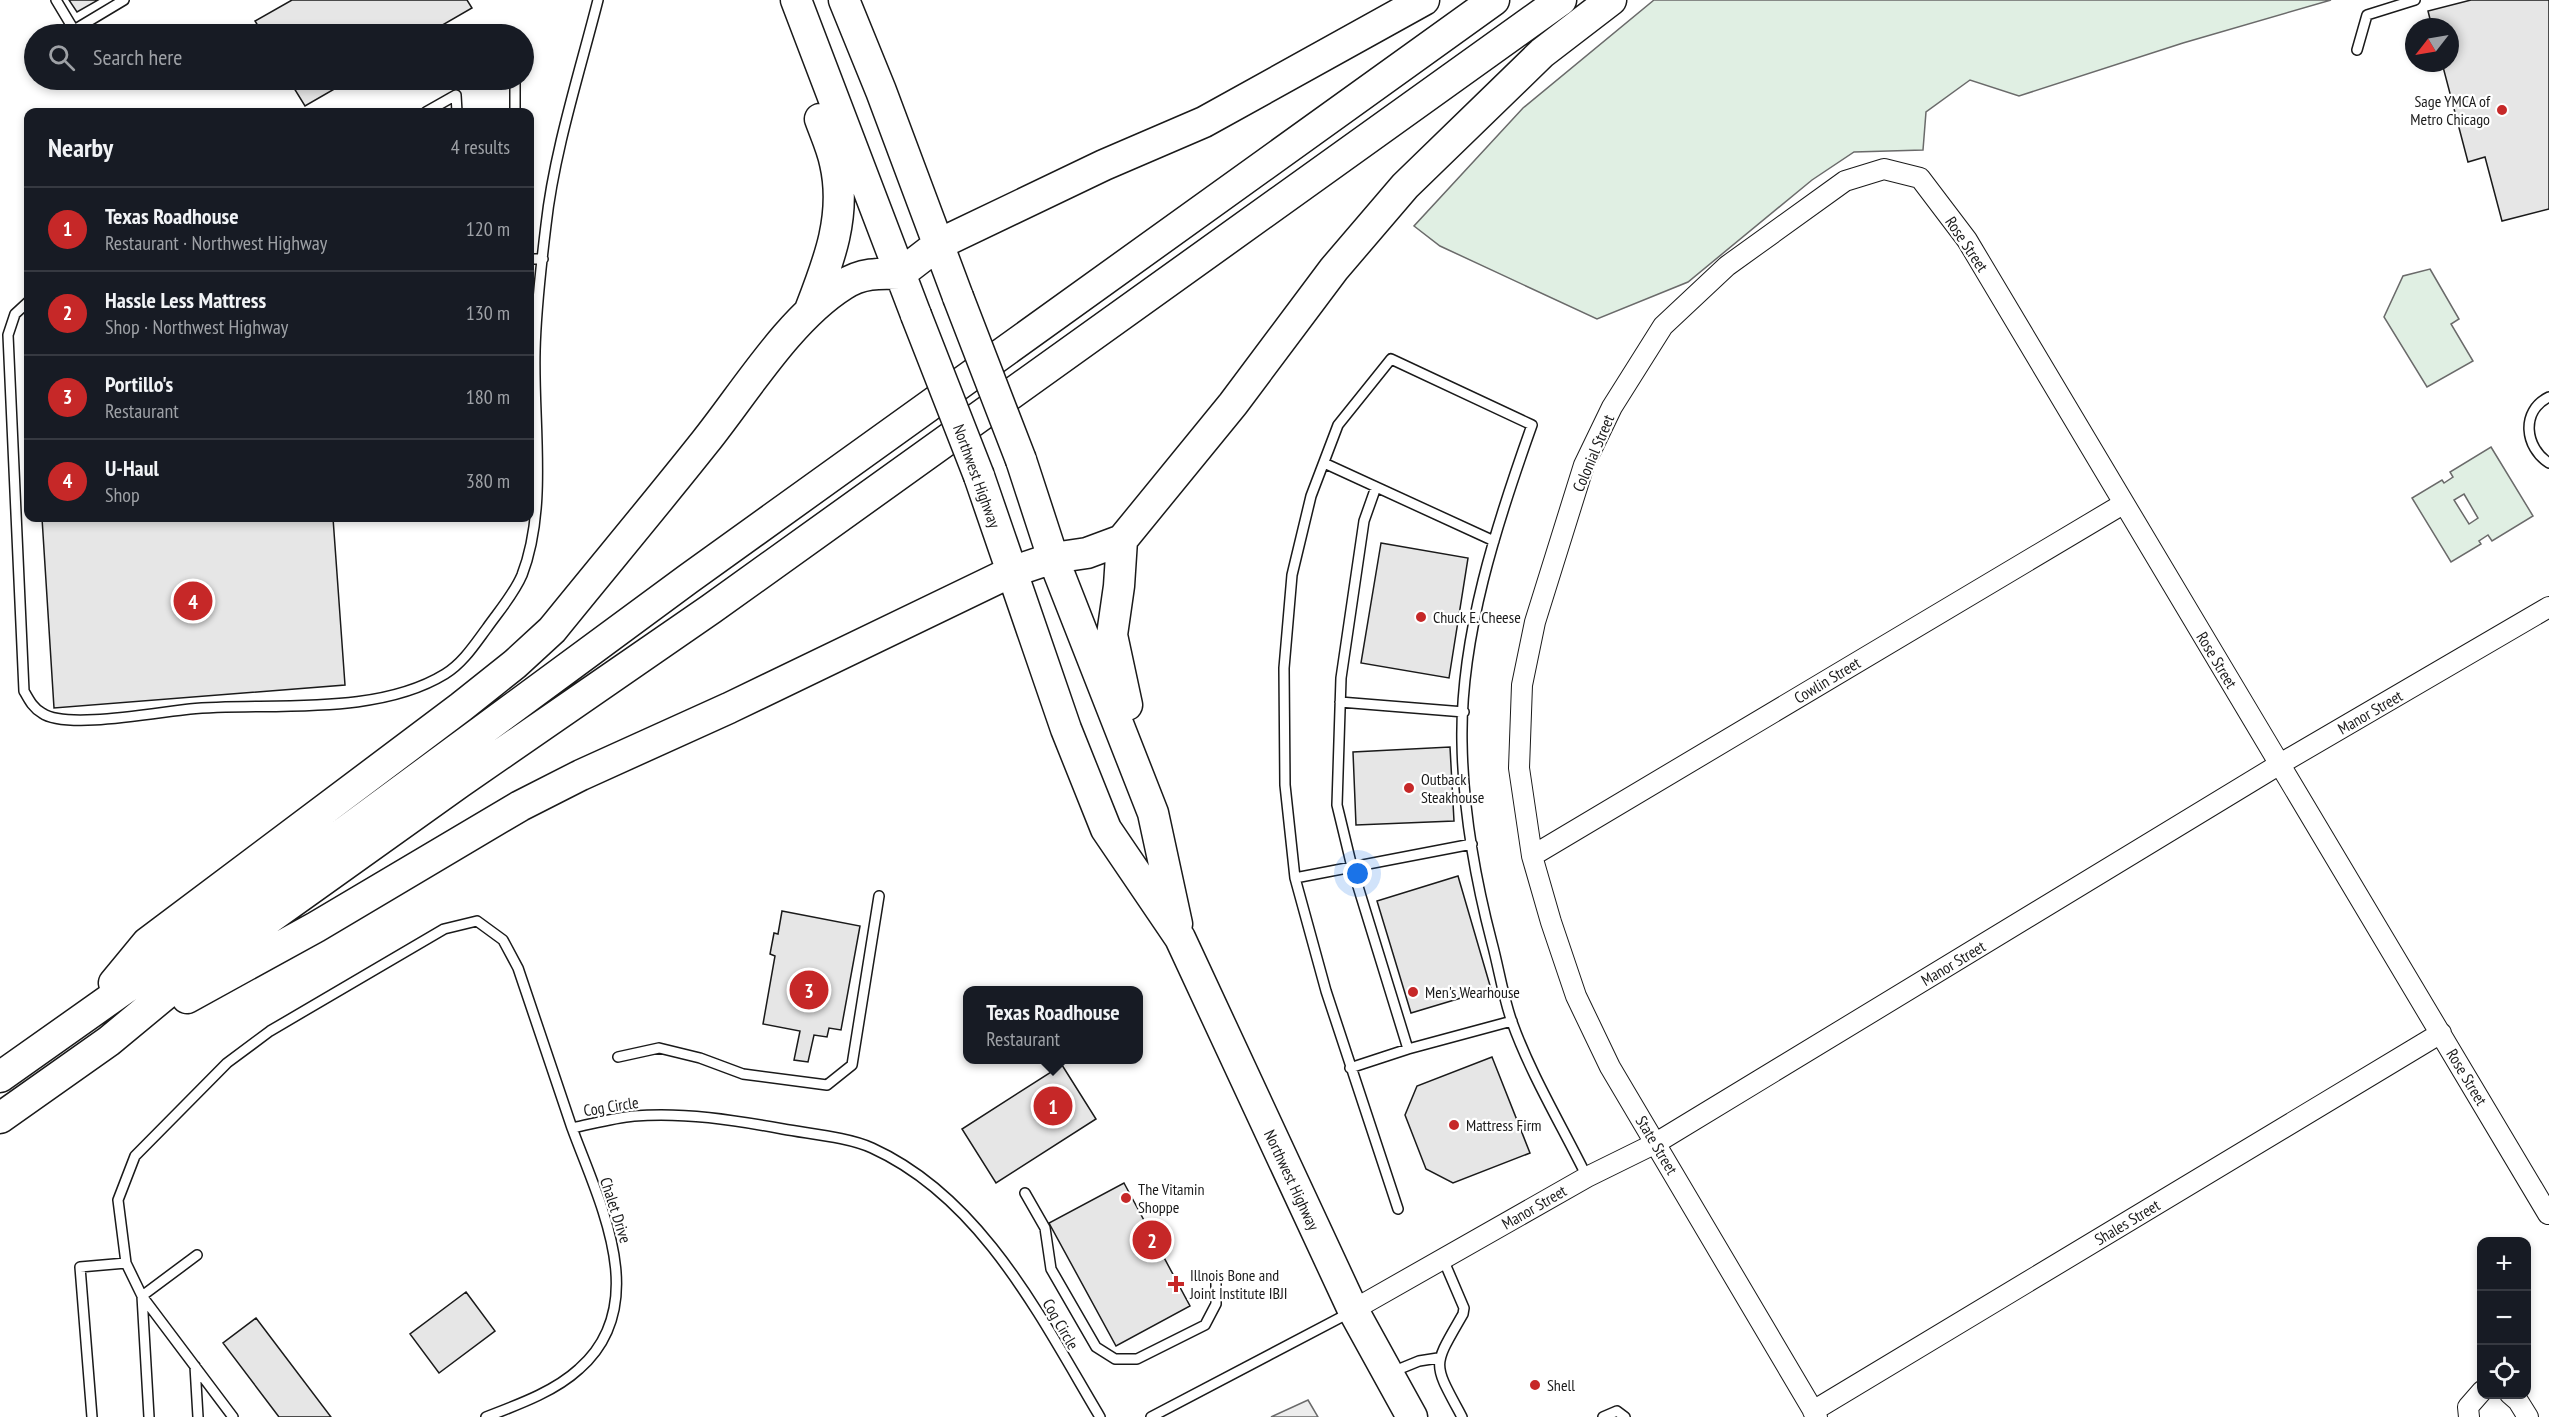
<!DOCTYPE html>
<html lang="en">
<head>
<meta charset="utf-8">
<style>
	body { margin:0; font-family:"PT Sans Narrow",sans-serif; background:#20242c; color:#f1f3f6 }
	.controls { position:absolute; right:18px; bottom:18px; display:grid; overflow:hidden; border-radius:12px; box-shadow:0 3px 9px #0003 }
	.controls button { width:54px; height:54px; display:grid; place-items:center; padding:0; border:0; border-bottom:2px solid #363941; background:#171b24; color:#f1f3f6; font:30px sans-serif }
	.compass { position:absolute; left:2405px; top:18px; width:54px; height:54px; border-radius:50%; background:#171b24; box-shadow:0 3px 9px #0003; rotate:239deg }
	.you { position:absolute; left:1358px; top:874px; width:21px; height:21px; margin:-15px; border:4px solid #fff; border-radius:50%; background:#1a73e8; box-shadow:0 0 0 9px #1a73e833 }
	.badge { display:grid; place-items:center; width:39px; height:39px; border-radius:50%; background:#c62828; color:#fff; font-size:20px; font-weight:700 }
	.pin { position:absolute; translate:-50% -50%; border:3px solid #fff; box-shadow:0 2px 6px #0006 }
	.popup { position:absolute; left:963px; top:986px; width:180px; height:78px; box-sizing:border-box; display:grid; place-content:center; border-radius:12px; background:#171b24; filter:drop-shadow(0 2px 4px #0005); font-size:20px; white-space:nowrap; color:#9ea1a6 }
	.popup b { font-size:22px; color:#f1f3f6 }
	.popup::after { content:''; position:absolute; left:50%; top:100%; margin-left:-12px; border:12px solid transparent; border-top-color:#171b24 }
	.list { margin:0; padding:0; list-style:none }
	h2 { display:flex; justify-content:space-between; align-items:center; height:78px; margin:0; padding:0 24px; font-size:26px }
	h2 small { font-size:20px; font-weight:400; color:#9ea1a6 }
	.list li { display:grid; grid-template-columns:39px 1fr auto; gap:18px; align-items:center; box-sizing:border-box; height:84px; padding:0 24px; border-top:2px solid #363941 }
	.list b { display:block; font-size:22px; white-space:nowrap }
	.list p { margin:0; font-size:20px; white-space:nowrap; color:#9ea1a6 }
	.list em { font-size:20px; font-style:normal; color:#9ea1a6 }
	.icon { flex:none; width:33px; height:33px; fill:none; stroke:currentColor; stroke-width:2; stroke-linecap:round; stroke-linejoin:round }
	.map { position:relative; flex:none; width:2549px; height:1417px; overflow:hidden }
	.search { position:absolute; background:#171b24; box-shadow:0 3px 9px #0003; left:24px; top:24px; width:510px; height:66px; display:flex; align-items:center; gap:15px; box-sizing:border-box; padding:0 21px; border-radius:33px; color:#9ea1a6; font-size:22px }
	.panel { position:absolute; background:#171b24; box-shadow:0 3px 9px #0003; left:24px; top:108px; width:510px; height:414px; border-radius:12px }
	.map>svg:first-child { display:block }
</style>
</head>
<body>
<div class="map">
<svg width="2549" height="1417" viewBox="0 0 2549 1417">
	<rect width="100%" height="100%" fill="#fff"/>
	<!-- green -->
	<path fill="#e0efe3" stroke="#6a6a6a" stroke-width="1.5" fill-rule="evenodd" d="M 1654,0 L 2331,0 L 2183,43 L 2019,96 L 1970,80 L 1926,112 L 1923,150 L 1854,152 L 1812,180 L 1688,282 L 1597,319 L 1440,246 L 1414,226 L 1523,108 Z
		M 2430,269 L 2459,319 L 2451,324 L 2473,361 L 2427,387 L 2384,317 L 2403,276 Z
		M 2491,447 L 2533,516 L 2492,541 L 2488,535 L 2479,541 L 2481,544 L 2451,562 L 2412,498 L 2442,480 L 2444,483 L 2453,477 L 2450,472 ZM 2464,494 L 2478,518 L 2469,524 L 2454,500 Z"/>
	<!-- parking -->
	<path fill="#ededed" stroke="#6a6a6a" stroke-width="1.5" d="M 1308,1400 L 1318,1417 L 1271,1417 Z"/>
	<!-- building -->
	<path fill="#e6e6e6" stroke="#1a1a1a" stroke-width="1.5" d="M 69,0 L 98,0 L 77,12 Z
		M 292,0 L 467,0 L 472,8 L 427,34 L 263,34 L 255,21 Z
		M 2471,0 L 2549,0 L 2549,209 L 2502,221 L 2485,157 L 2468,162 L 2442,63 L 2450,63 L 2450,27 L 2432,27 L 2428,11 Z
		M 289,80 L 350,80 L 305,106 Z
		M 42,518 L 333,518 L 345,685 L 54,708 Z
		M 1381,543 L 1468,558 L 1449,678 L 1361,663 Z
		M 1450,747 L 1454,821 L 1356,825 L 1353,752 Z
		M 1458,876 L 1491,989 L 1411,1013 L 1377,901 Z
		M 782,911 L 860,926 L 841,1030 L 829,1028 L 827,1037 L 814,1035 L 808,1062 L 794,1060 L 800,1031 L 763,1024 L 775,956 L 770,954 L 774,933 L 778,934 Z
		M 1492,1057 L 1530,1153 L 1453,1183 L 1426,1169 L 1405,1115 L 1417,1086 Z
		M 1062,1065 L 1096,1119 L 996,1183 L 962,1129 Z
		M 1124,1183 L 1190,1306 L 1116,1346 L 1049,1223 Z
		M 466,1292 L 495,1331 L 439,1373 L 410,1334 Z
		M 256,1318 L 331,1417 L 279,1417 L 223,1343 Z"/>
	<g fill="none" stroke-linecap="round" stroke-linejoin="round">
		<!-- service casing -->
		<g stroke="#1a1a1a" stroke-width="12">
			<path id="service" d="M 56,0 L 74,30 L 124,0
				M 2357,50 L 2367,15 L 2415,0
				M 426,112 L 456,95 L 457,112
				M 515,112 L 515,80
				M 530,259 L 543,259
				M 28,302 L 15,314 L 8,335 L 24,691 C 29,700 33,708 42,713 C 66,730 158,712 190,709 C 268,702 375,717 445,674 C 463,663 475,644 487,628 C 499,611 514,594 522,575 C 548,508 533,422 535,351 C 536,309 541,266 546,225 C 554,152 580,71 598,0
				M 2549,397 C 2520,411 2525,448 2549,463
				M 1324,463 L 1494,541
				M 1376,487 L 1364,521 L 1341,678 L 1337,805 L 1352,867 L 1408,1049
				M 1340,702 L 1464,712
				M 1295,878 L 1472,844
				M 618,1057 L 659,1048 L 700,1058 L 743,1074 L 827,1085 L 852,1065 L 879,896
				M 1350,1068 L 1408,1049 L 1512,1021
				M 1025,1193 L 1045,1228 L 1051,1269 L 1096,1347 L 1115,1359 L 1137,1359 L 1205,1325 L 1216,1304 L 1216,1279
				M 1398,1209 L 1326,991 L 1295,878 L 1285,785 L 1284,668 L 1292,575 L 1311,496 L 1338,425 L 1391,359 L 1532,425 C 1497,523 1460,636 1462,742 C 1463,809 1475,878 1492,943 C 1499,969 1503,997 1512,1022 C 1531,1075 1562,1126 1587,1177
				M 1443,1259 L 1464,1308 L 1463,1314 C 1432,1368 1432,1361 1462,1417
				M 195,1366 L 198,1417
				M 1392,1372 L 1419,1361 L 1438,1358
				M 92,1417 L 80,1267 L 126,1263
				M 149,1417 L 142,1296 L 197,1255
				M 233,1417 L 142,1296 L 126,1263 L 118,1200 L 135,1156 L 227,1063 L 270,1031 L 444,929 L 477,921 L 503,940 L 518,968 L 572,1128 C 592,1124 613,1118 634,1116 C 684,1112 734,1120 783,1129 C 810,1134 848,1137 872,1148 C 982,1198 1041,1318 1100,1417
				M 486,1417 C 517,1405 554,1392 579,1369 C 653,1304 599,1202 572,1128
				M 1151,1417 L 1351,1312
				M 1603,1417 L 1617,1411 L 1625,1417"/>
		</g>
		<!-- minor casing -->
		<g stroke="#1a1a1a" stroke-width="22">
			<path id="minor" d="M 1532,856 L 2123,504
				M 1353,1310 L 1587,1177 L 1656,1143 L 2280,764 L 2549,607
				M 2510,1394 L 2518,1401 L 2528,1417
				M 1813,1411 L 2441,1033
				M 1817,1417 L 1610,1067 L 1576,996 L 1551,922 L 1532,856 L 1519,768 L 1522,685 L 1535,622 L 1584,465 L 1612,407 L 1663,326 L 1727,266 L 1845,181 L 1884,169 L 1920,178 L 1967,240 L 2548,1214
				M 2469,1417 L 2468,1407 L 2482,1391"/>
		</g>
		<!-- primary casing -->
		<g stroke="#1a1a1a" stroke-width="33">
			<path id="primary" d="M 796,0 L 916,315
				M 844,0 L 881,91 L 958,297
				M 810,310 C 829,261 847,215 835,163 C 832,148 825,133 820,119
				M 1021,460 L 1053,558 L 1153,813 L 1177,924
				M 979,476 L 1066,729 L 1106,829 L 1180,938 L 1353,1310 L 1412,1417
				M 1122,540 L 1119,586 L 1112,635 L 1127,705
				M 114,983 L 147,943 L 461,707 L 515,664 L 552,630 C 603,567 655,505 705,442 C 745,392 789,319 843,285 C 861,273 879,273 900,274 L 939,244 L 1104,165 L 1204,122 L 1424,0
				M 187,998 L 316,927 L 520,806 L 581,775 L 729,708 L 1011,572 L 1053,558 L 1087,553 L 1122,540 L 1233,404 L 1334,269 L 1405,186 L 1542,53 L 1611,0
				M 0,1077 L 308,859 L 688,579 L 1494,0
				M 0,1118 L 109,1041 L 179,983 L 459,783 L 711,609 L 1561,0"/>
		</g>
		<!-- service -->
		<use href="#service" stroke="#fff" stroke-width="9"/>
		<!-- minor -->
		<use href="#minor" stroke="#fff" stroke-width="20"/>
		<!-- primary -->
		<use href="#primary" stroke="#fff" stroke-width="30"/>
		<!-- primary-bridge casing -->
		<g stroke="#1a1a1a" stroke-width="33" stroke-linecap="butt">
			<path id="primary-bridge" d="M 958,297 L 1021,460
				M 916,315 L 979,476"/>
		</g>
		<!-- primary-bridge -->
		<use href="#primary-bridge" stroke="#fff" stroke-width="30"/>
	</g>
	<!-- markers -->
	<g fill="#c62828" stroke="#fff" stroke-width="2">
		<circle cx="2502" cy="110" r="6"/>
		<circle cx="1421" cy="617" r="6"/>
		<circle cx="1409" cy="788" r="6"/>
		<circle cx="1413" cy="992" r="6"/>
		<circle cx="1454" cy="1125" r="6"/>
		<circle cx="1126" cy="1198" r="6"/>
		<path d="M1173 1275h6v6h6v6h-6v6h-6v-6h-6v-6h6z"/>
		<circle cx="1535" cy="1385" r="6"/>
	</g>
	<g text-anchor="middle" dominant-baseline="central" stroke-width="4.5" stroke-linejoin="round" paint-order="stroke">
		<!-- poi labels -->
		<g font-size="16" fill="#1a1a1a" stroke="#fff" text-anchor="start">
			<text x="2490" y="101" text-anchor="end">Sage YMCA of<tspan x="2490" dy="18">Metro Chicago</tspan></text>
			<text x="1433" y="617">Chuck E. Cheese</text>
			<text x="1421" y="779">Outback<tspan x="1421" dy="18">Steakhouse</tspan></text>
			<text x="1425" y="992">Men's Wearhouse</text>
			<text x="1466" y="1125">Mattress Firm</text>
			<text x="1138" y="1189">The Vitamin<tspan x="1138" dy="18">Shoppe</tspan></text>
			<text x="1190" y="1275">Illnois Bone and<tspan x="1190" dy="18">Joint Institute IBJI</tspan></text>
			<text x="1547" y="1385">Shell</text>
		</g>
		<!-- street labels -->
		<g font-size="16" fill="#1a1a1a" stroke="#fff">
			<text transform="translate(1967 244) rotate(56)">Rose Street</text>
			<text transform="translate(1593 453) rotate(-67)">Colonial Street</text>
			<text transform="translate(977 476) rotate(70)">Northwest Highway</text>
			<text transform="translate(2217 660) rotate(59)">Rose Street</text>
			<text transform="translate(1827 680) rotate(-31)">Cowlin Street</text>
			<text transform="translate(2370 712) rotate(-30)">Manor Street</text>
			<text transform="translate(1953 963) rotate(-31)">Manor Street</text>
			<text transform="translate(2467 1077) rotate(59)">Rose Street</text>
			<text transform="translate(611 1106) rotate(-9)">Cog Circle</text>
			<text transform="translate(1657 1145) rotate(59)">State Street</text>
			<text transform="translate(1292 1180) rotate(65)">Northwest Highway</text>
			<text transform="translate(1534 1207) rotate(-30)">Manor Street</text>
			<text transform="translate(616 1210) rotate(72)">Chalet Drive</text>
			<text transform="translate(2127 1222) rotate(-31)">Shales Street</text>
			<text transform="translate(1061 1324) rotate(60)">Cog Circle</text>
		</g>
	</g>
</svg>
<div class="controls">
<button>+</button>
<button>−</button>
<button><svg class="icon" aria-label="locate" viewBox="0 0 24 24"><circle cx="12" cy="12" r="6"/><path d="M12 2v4M12 18v4M2 12h4M18 12h4"/></svg></button>
</div>
<svg class="compass" viewBox="-18 -18 36 36"><path d="M0-13l5 13h-10z" fill="#e53935"/><path d="M0 13l5-13h-10z" fill="#9ea1a6"/></svg>
<div class="you"></div>
<div class="pin badge" style="left:1053px;top:1106px">1</div>
<div class="popup"><b>Texas Roadhouse</b>Restaurant</div>
<div class="pin badge" style="left:1152px;top:1240px">2</div>
<div class="pin badge" style="left:809px;top:990px">3</div>
<div class="pin badge" style="left:193px;top:601px">4</div>
<div class="search"><svg class="icon" aria-label="search" viewBox="0 0 24 24"><circle cx="10" cy="10" r="6"/><path d="M15 15l6 6"/></svg>Search here</div>
<section class="panel">
<h2>Nearby<small>4 results</small></h2>
<ul class="list">
<li><span class="badge">1</span><div><b>Texas Roadhouse</b><p>Restaurant · Northwest Highway</p></div><em>120 m</em></li>
<li><span class="badge">2</span><div><b>Hassle Less Mattress</b><p>Shop · Northwest Highway</p></div><em>130 m</em></li>
<li><span class="badge">3</span><div><b>Portillo's</b><p>Restaurant</p></div><em>180 m</em></li>
<li><span class="badge">4</span><div><b>U-Haul</b><p>Shop</p></div><em>380 m</em></li>
</ul>
</section>
</div>
</body>
</html>
